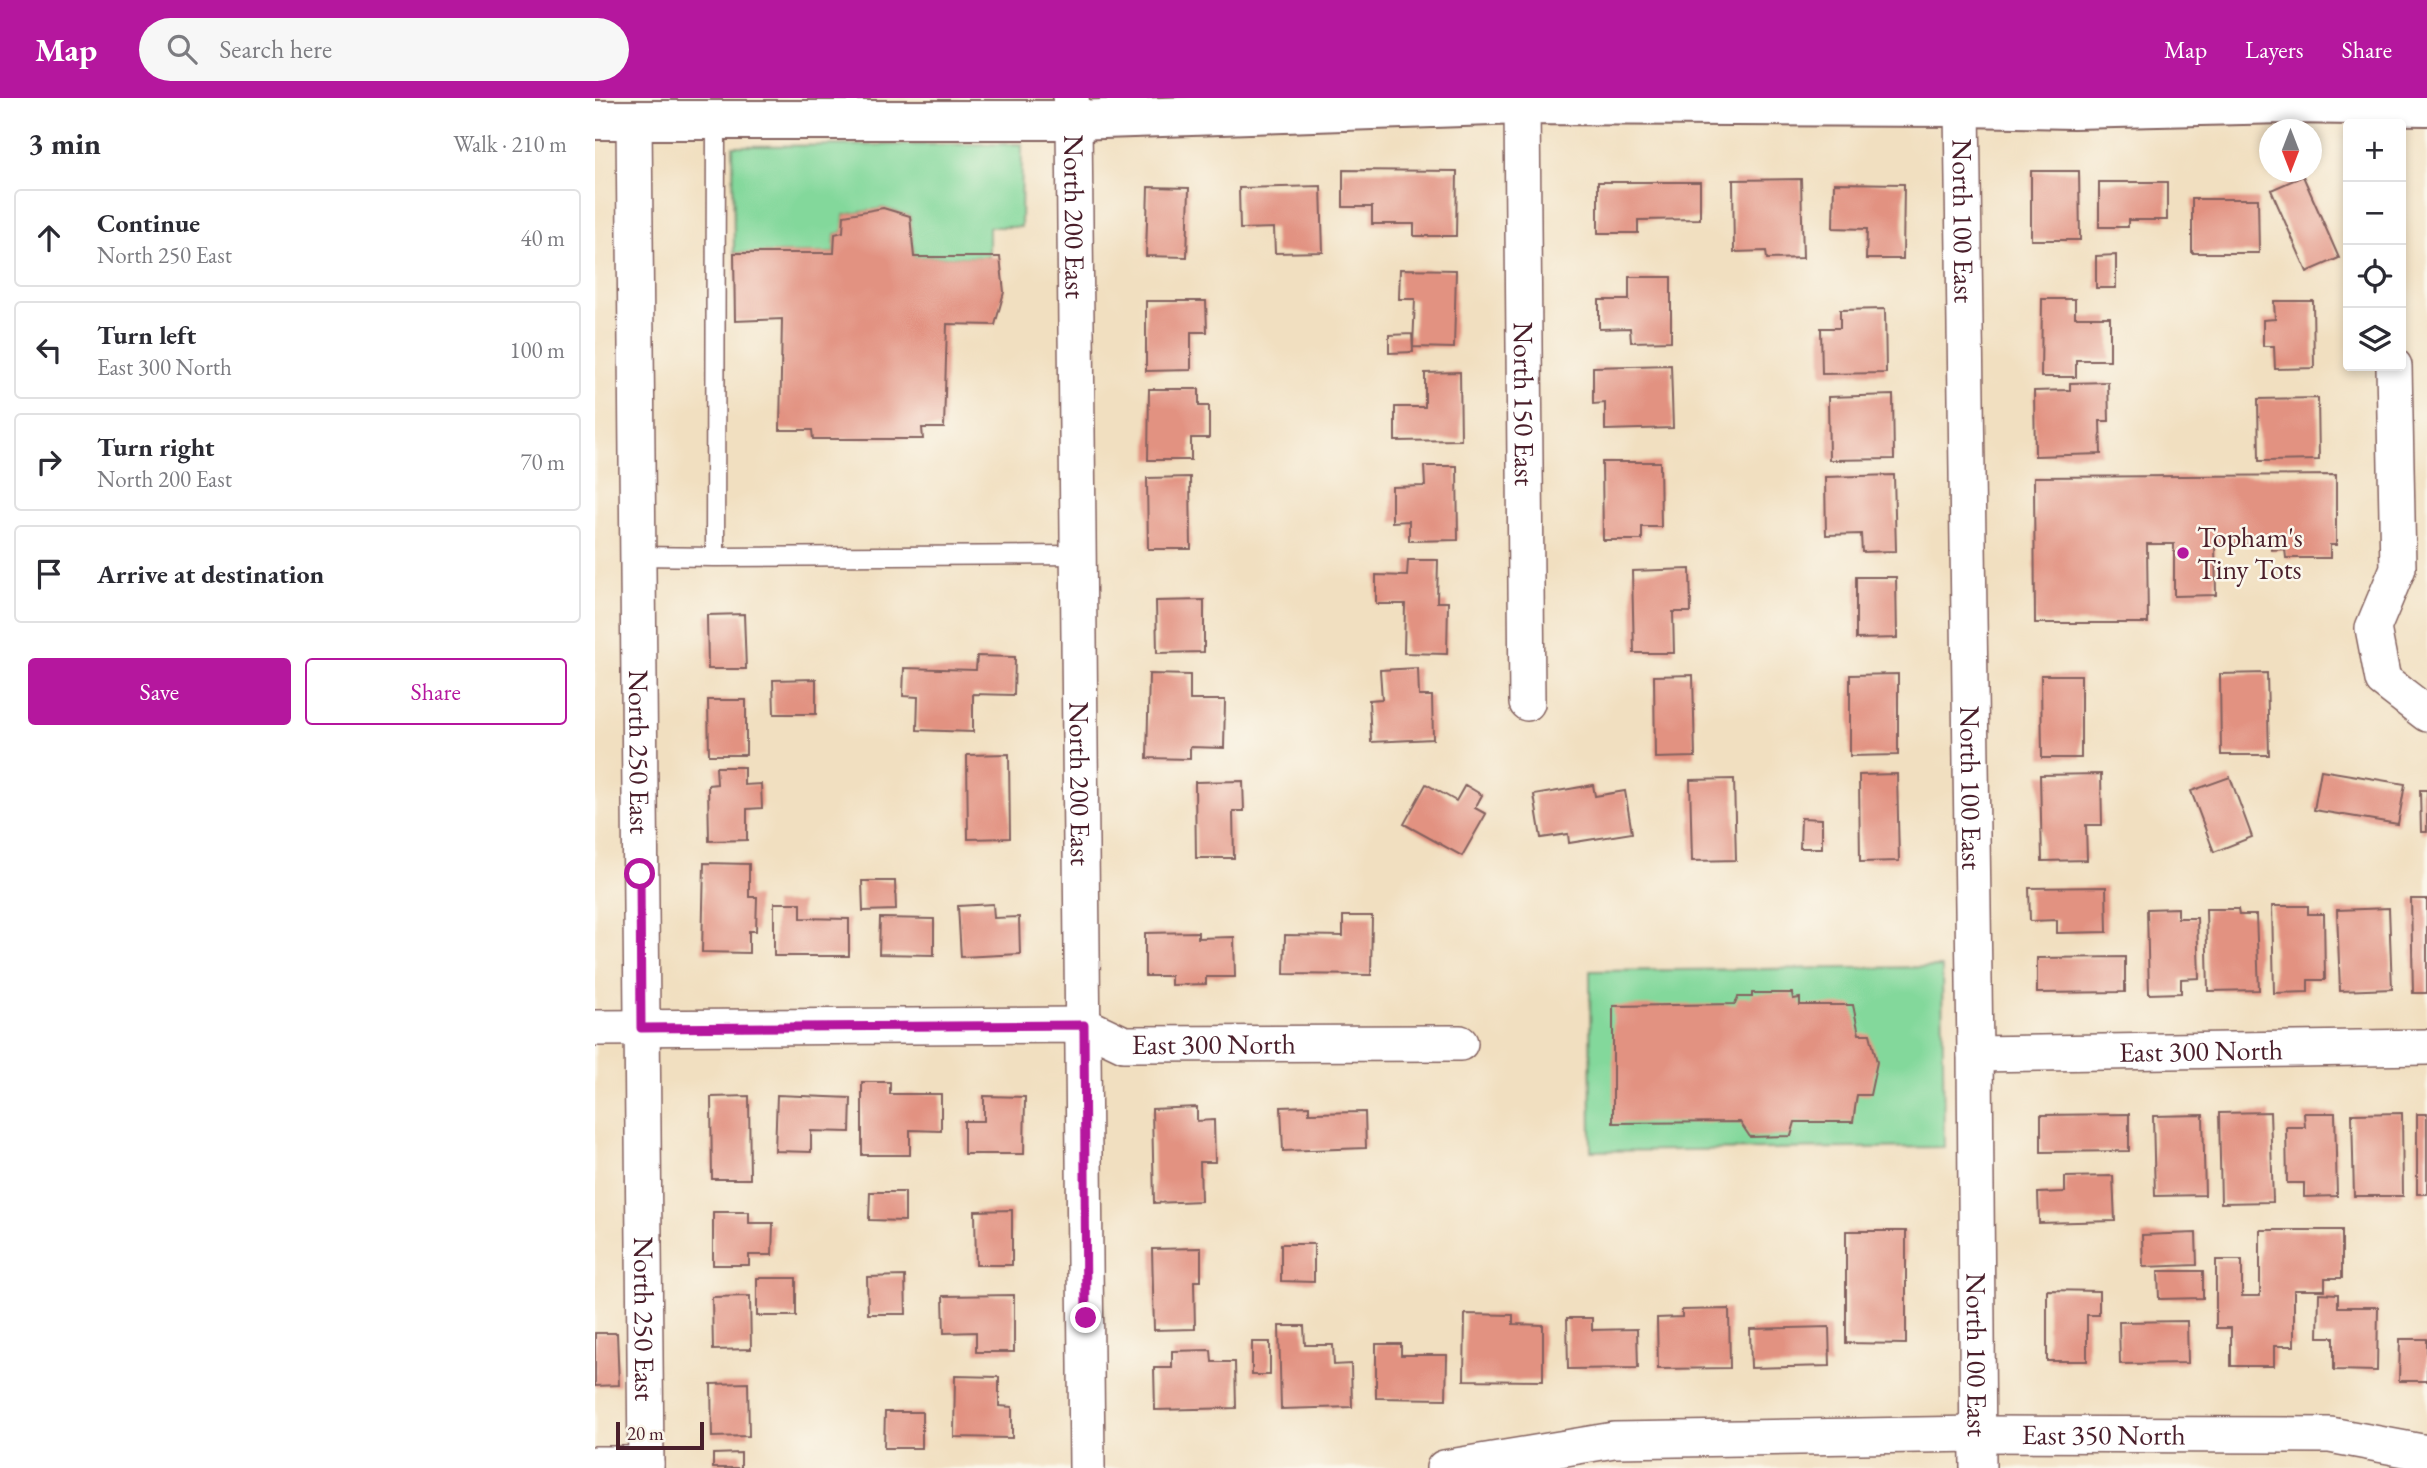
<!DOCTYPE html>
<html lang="en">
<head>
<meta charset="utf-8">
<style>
	body { margin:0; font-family:"EB Garamond",serif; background:#f7f7f7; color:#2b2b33 }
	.controls { position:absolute; right:21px; top:21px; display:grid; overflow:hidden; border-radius:7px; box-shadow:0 4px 10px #0003 }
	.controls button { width:63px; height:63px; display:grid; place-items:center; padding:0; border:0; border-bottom:2px solid #e1e1e2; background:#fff; color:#2b2b33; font:35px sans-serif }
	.compass { position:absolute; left:1664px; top:21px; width:63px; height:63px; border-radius:50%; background:#fff; box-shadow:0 4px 10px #0003; rotate:180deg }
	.scale { position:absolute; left:21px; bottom:18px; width:88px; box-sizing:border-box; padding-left:7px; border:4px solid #4a1f2b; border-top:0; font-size:19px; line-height:24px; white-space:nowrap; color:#4a1f2b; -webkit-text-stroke:5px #fbf7ec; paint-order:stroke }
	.stop { position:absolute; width:21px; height:21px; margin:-16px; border:5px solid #b5179e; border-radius:50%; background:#fff }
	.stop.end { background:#b5179e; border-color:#fff; box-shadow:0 2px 7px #0008 }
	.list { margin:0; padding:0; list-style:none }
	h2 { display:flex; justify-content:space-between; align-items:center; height:91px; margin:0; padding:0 28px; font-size:30px }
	h2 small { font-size:23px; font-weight:400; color:#7c7c81 }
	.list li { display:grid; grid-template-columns:46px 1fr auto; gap:21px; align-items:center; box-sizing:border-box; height:98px; margin:0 14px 14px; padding:0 14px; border:2px solid #e1e1e2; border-radius:7px }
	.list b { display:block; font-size:26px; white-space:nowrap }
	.list p { margin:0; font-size:23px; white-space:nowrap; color:#7c7c81 }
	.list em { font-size:23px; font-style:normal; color:#7c7c81 }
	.actions { display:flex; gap:14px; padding:21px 28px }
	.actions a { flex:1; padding:16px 0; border:2px solid #b5179e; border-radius:7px; text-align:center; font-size:24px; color:#b5179e }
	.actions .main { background:#b5179e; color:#fff }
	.icon { flex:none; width:38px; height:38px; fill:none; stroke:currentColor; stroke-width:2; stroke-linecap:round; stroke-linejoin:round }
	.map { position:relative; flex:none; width:1832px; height:1370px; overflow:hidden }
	header { display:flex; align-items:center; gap:42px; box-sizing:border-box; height:98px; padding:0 35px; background:#b5179e; color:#fff }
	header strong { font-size:33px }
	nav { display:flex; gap:38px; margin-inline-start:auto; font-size:24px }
	.search { width:490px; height:63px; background:#f7f7f7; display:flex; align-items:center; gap:18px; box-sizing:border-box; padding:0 24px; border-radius:38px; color:#7c7c81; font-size:26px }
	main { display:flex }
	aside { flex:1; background:#fff }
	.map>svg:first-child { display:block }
</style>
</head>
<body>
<header>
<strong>Map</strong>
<div class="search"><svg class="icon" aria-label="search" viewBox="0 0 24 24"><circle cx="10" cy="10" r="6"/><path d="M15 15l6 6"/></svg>Search here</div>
<nav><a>Map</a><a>Layers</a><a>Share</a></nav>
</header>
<main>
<aside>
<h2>3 min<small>Walk · 210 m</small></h2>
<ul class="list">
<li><svg class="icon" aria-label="ahead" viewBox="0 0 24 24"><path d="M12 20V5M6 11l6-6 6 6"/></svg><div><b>Continue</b><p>North 250 East</p></div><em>40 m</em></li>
<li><svg class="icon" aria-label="left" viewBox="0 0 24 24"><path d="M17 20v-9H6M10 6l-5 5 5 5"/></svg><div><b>Turn left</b><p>East 300 North</p></div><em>100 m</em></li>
<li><svg class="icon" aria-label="right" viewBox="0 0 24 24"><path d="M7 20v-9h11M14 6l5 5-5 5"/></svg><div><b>Turn right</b><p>North 200 East</p></div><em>70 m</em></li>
<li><svg class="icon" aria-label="arrive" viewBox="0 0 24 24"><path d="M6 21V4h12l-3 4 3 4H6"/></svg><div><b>Arrive at destination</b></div></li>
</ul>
<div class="actions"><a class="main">Save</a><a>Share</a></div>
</aside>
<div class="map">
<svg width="1832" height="1370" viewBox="0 0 1832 1370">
	<rect width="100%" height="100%" fill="#fbf7ec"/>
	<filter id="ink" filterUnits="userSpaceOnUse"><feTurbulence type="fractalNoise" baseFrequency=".0143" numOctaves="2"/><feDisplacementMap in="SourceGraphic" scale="14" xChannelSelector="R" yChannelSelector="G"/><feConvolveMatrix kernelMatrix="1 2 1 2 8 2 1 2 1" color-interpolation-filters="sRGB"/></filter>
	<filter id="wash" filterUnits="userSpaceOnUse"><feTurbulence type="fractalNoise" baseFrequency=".00686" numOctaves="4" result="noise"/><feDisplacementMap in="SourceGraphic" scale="28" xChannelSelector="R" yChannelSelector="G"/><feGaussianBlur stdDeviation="1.57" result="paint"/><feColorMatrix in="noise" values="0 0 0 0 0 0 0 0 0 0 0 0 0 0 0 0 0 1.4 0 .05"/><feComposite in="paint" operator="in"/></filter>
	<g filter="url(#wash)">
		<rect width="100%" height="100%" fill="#f1dfc0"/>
		<!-- green -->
		<path fill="#83d89b" stroke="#667c63" stroke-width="2" d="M 427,46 L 426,129 L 394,129 L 394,159 L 319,159 L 315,118 L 288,110 L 249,117 L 248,134 L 240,136 L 239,155 L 139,155 L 138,48 Z
			M 1347,869 L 1349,1049 L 996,1053 L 995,873 Z"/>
		<g id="blocks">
			<!-- building -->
			<path fill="#e29281" d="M 748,72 L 862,73 L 861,138 L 819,138 L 819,126 L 777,126 L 777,109 L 748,109 Z
				M 1436,73 L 1484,73 L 1485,142 L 1436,142 Z
				M 1708,78 L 1744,160 L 1712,174 L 1676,92 Z
				M 1206,81 L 1208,160 L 1172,161 L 1171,153 L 1139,154 L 1138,82 Z
				M 1003,84 L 1105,84 L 1105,121 L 1043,122 L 1043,135 L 1003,135 Z
				M 1504,84 L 1572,84 L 1572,122 L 1533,122 L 1533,129 L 1504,129 Z
				M 1239,85 L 1309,86 L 1308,161 L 1271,161 L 1272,131 L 1238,130 Z
				M 726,88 L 728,154 L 680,155 L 679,130 L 645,131 L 644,90 Z
				M 553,89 L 594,90 L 592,159 L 551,158 Z
				M 1597,101 L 1663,101 L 1664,155 L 1597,155 Z
				M 288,110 L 315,118 L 319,159 L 405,159 L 409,194 L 400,227 L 352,226 L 349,330 L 327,330 L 328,341 L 218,341 L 217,332 L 185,332 L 187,221 L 140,223 L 139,155 L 239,155 L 240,136 L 248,134 L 249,117 Z
				M 1521,157 L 1521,190 L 1501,190 L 1501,158 Z
				M 805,171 L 861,172 L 859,250 L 818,249 L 820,201 L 804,201 Z
				M 1034,179 L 1076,179 L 1076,243 L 1036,244 L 1035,230 L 1004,231 L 1004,202 L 1034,202 Z
				M 1447,201 L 1480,201 L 1480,219 L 1515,219 L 1515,262 L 1481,262 L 1481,279 L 1446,279 Z
				M 551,203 L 611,203 L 612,234 L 596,234 L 596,272 L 551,273 Z
				M 1679,203 L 1718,203 L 1719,270 L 1680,271 L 1679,248 L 1668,248 L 1668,222 L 1680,221 Z
				M 1290,211 L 1291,275 L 1227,276 L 1226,230 L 1245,230 L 1245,212 Z
				M 817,236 L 818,254 L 794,255 L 794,237 Z
				M 1076,267 L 1078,330 L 1010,332 L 1010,305 L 998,306 L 998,269 Z
				M 865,274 L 866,342 L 800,343 L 800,309 L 830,309 L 830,275 Z
				M 1513,284 L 1514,323 L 1505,323 L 1506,356 L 1440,358 L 1439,293 L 1475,292 L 1475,285 Z
				M 554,291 L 604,291 L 604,308 L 614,308 L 614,340 L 596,340 L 596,362 L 553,362 Z
				M 1298,297 L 1299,361 L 1234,362 L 1233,299 Z
				M 1723,300 L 1724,362 L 1664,363 L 1663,301 Z
				M 1007,364 L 1065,364 L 1066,429 L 1047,429 L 1047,442 L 1008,442 Z
				M 829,368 L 862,368 L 863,442 L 814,443 L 814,423 L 797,424 L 797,389 L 830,388 Z
				M 1299,377 L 1301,453 L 1267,454 L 1266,436 L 1231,437 L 1230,379 Z
				M 1741,377 L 1741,447 L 1735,447 L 1735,460 L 1691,460 L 1690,451 L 1676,452 L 1676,446 L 1620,446 L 1621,497 L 1579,498 L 1579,446 L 1552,446 L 1553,525 L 1440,525 L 1439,379 Z
				M 595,379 L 596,451 L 553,451 L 552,380 Z
				M 813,462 L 843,462 L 842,504 L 853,504 L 852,556 L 809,555 L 810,506 L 781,506 L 781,477 L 812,478 Z
				M 1095,471 L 1096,514 L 1078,514 L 1079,555 L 1039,555 L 1037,473 Z
				M 1261,479 L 1301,479 L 1302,540 L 1261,541 Z
				M 609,502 L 609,554 L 562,555 L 561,503 Z
				M 149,516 L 151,571 L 113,571 L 112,517 Z
				M 382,558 L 420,559 L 419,597 L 378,596 L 378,634 L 322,632 L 323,599 L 308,598 L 309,570 L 381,572 Z
				M 823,570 L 824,598 L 837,598 L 838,641 L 776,644 L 774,602 L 787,601 L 785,572 Z
				M 1672,575 L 1674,657 L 1626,657 L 1625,576 Z
				M 554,576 L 595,577 L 595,602 L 630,602 L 629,650 L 595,649 L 595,661 L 552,660 Z
				M 1303,576 L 1303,657 L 1255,658 L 1255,577 Z
				M 1098,577 L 1100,659 L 1060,660 L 1059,578 Z
				M 1446,577 L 1486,577 L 1486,660 L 1447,660 Z
				M 221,581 L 221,616 L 179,616 L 178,582 Z
				M 113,602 L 151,602 L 151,657 L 114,657 Z
				M 414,656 L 415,740 L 373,741 L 372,657 Z
				M 121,669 L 149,669 L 149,687 L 166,686 L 167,710 L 152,711 L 152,742 L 114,743 L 113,687 L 122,686 Z
				M 1726,672 L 1810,686 L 1803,726 L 1719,712 Z
				M 1302,676 L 1304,763 L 1265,764 L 1264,677 Z
				M 1506,676 L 1507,727 L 1491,727 L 1492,762 L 1447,763 L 1445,677 Z
				M 1635,679 L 1657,739 L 1619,754 L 1596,693 Z
				M 1139,681 L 1141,762 L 1097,763 L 1095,682 Z
				M 648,683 L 649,713 L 638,713 L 639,760 L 601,760 L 600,684 Z
				M 831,686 L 861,703 L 870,687 L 887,697 L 880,710 L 891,716 L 867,758 L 809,726 Z
				M 998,687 L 1000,698 L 1030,693 L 1037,735 L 974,745 L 973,736 L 946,740 L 939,697 Z
				M 1825,692 L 1832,692 L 1832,734 L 1826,734 Z
				M 1206,720 L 1227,721 L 1227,750 L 1205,750 Z
				M 109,765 L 154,766 L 154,799 L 162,799 L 161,833 L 154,833 L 154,855 L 107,854 Z
				M 267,783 L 300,783 L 301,812 L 268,813 Z
				M 1511,789 L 1512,834 L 1462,835 L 1462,822 L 1435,823 L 1434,790 Z
				M 1816,801 L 1832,801 L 1832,895 L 1818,895 Z
				M 179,805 L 206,805 L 206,820 L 254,821 L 254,858 L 179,858 Z
				M 398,806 L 399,820 L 424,819 L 425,856 L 366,859 L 363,808 Z
				M 1677,808 L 1713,808 L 1713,816 L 1729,816 L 1730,882 L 1713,882 L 1713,894 L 1679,895 Z
				M 1583,810 L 1583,820 L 1602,820 L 1604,880 L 1586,881 L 1586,895 L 1554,896 L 1552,811 Z
				M 1794,810 L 1797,891 L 1745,893 L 1742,812 Z
				M 1611,811 L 1643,811 L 1644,817 L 1661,817 L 1664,892 L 1613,893 Z
				M 748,818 L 777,818 L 776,877 L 689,876 L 690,837 L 748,838 Z
				M 285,820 L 339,821 L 339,857 L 284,856 Z
				M 603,834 L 603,840 L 639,839 L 640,879 L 611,879 L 611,886 L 576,887 L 576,878 L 550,878 L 550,835 Z
				M 1530,859 L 1530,894 L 1442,895 L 1442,860 Z
				M 1157,895 L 1197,895 L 1198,901 L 1205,900 L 1205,907 L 1258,907 L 1264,936 L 1275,936 L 1282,964 L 1275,997 L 1262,997 L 1258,1024 L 1200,1024 L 1196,1038 L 1155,1039 L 1145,1024 L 1018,1025 L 1018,908 L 1140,906 L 1143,899 L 1157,899 Z
				M 267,984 L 295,984 L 295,996 L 346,996 L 346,1033 L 315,1032 L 315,1057 L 267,1057 Z
				M 182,997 L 256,1000 L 255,1034 L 216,1033 L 216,1054 L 180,1053 Z
				M 154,998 L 155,1081 L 117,1081 L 116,999 Z
				M 389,998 L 430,999 L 429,1056 L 369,1056 L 369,1023 L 389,1023 Z
				M 714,1008 L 714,1015 L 770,1014 L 771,1050 L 688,1053 L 686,1009 Z
				M 602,1009 L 602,1023 L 619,1022 L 620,1064 L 605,1064 L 606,1103 L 559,1105 L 557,1011 Z
				M 1675,1014 L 1678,1104 L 1626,1105 L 1624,1015 Z
				M 1709,1015 L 1740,1015 L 1742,1098 L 1709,1099 L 1709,1085 L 1692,1085 L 1691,1029 L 1710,1029 Z
				M 1807,1015 L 1808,1098 L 1759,1098 L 1757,1016 Z
				M 1534,1016 L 1534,1053 L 1446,1054 L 1446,1017 Z
				M 1822,1016 L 1832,1016 L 1832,1096 L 1822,1096 Z
				M 1608,1017 L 1610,1097 L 1560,1098 L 1558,1018 Z
				M 1518,1078 L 1520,1123 L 1444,1125 L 1443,1095 L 1470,1094 L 1470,1079 Z
				M 275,1094 L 310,1094 L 310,1123 L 274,1122 Z
				M 417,1112 L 417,1167 L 381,1167 L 380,1113 Z
				M 118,1114 L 154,1114 L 154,1125 L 178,1125 L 177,1157 L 154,1157 L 154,1167 L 118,1167 Z
				M 1665,1132 L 1747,1132 L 1747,1180 L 1730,1180 L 1730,1192 L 1699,1192 L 1699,1248 L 1679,1248 L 1679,1268 L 1636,1268 L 1636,1230 L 1621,1230 L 1621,1162 L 1647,1162 L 1647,1198 L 1665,1198 Z
				M 1251,1133 L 1311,1133 L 1311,1246 L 1251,1245 Z
				M 1601,1135 L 1602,1167 L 1548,1169 L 1547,1137 Z
				M 686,1146 L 719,1146 L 719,1184 L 686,1183 Z
				M 606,1150 L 606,1183 L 599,1183 L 600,1231 L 559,1232 L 557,1151 Z
				M 1563,1173 L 1608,1173 L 1608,1200 L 1564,1201 Z
				M 310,1178 L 311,1216 L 273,1216 L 272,1179 Z
				M 162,1180 L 201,1180 L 201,1218 L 162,1218 Z
				M 1452,1192 L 1504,1193 L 1504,1217 L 1492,1217 L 1492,1263 L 1452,1263 Z
				M 1724,1195 L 1743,1196 L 1743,1209 L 1783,1209 L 1782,1273 L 1739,1272 L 1739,1239 L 1723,1239 Z
				M 419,1197 L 419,1254 L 381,1254 L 381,1234 L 349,1235 L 348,1198 Z
				M 155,1198 L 156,1251 L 118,1252 L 117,1199 Z
				M 1134,1211 L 1135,1270 L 1063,1271 L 1062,1220 L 1087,1219 L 1087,1212 Z
				M 870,1216 L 918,1217 L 918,1226 L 948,1227 L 948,1283 L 869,1282 Z
				M 972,1220 L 997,1220 L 997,1232 L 1042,1231 L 1043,1270 L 973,1271 Z
				M 1592,1223 L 1593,1265 L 1525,1266 L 1524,1224 Z
				M 684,1228 L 709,1228 L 710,1247 L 738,1247 L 739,1267 L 756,1266 L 757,1309 L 686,1311 Z
				M 1234,1229 L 1235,1268 L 1156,1270 L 1155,1231 Z
				M 0,1235 L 22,1235 L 24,1287 L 0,1288 Z
				M 1805,1241 L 1832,1241 L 1832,1283 L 1804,1283 Z
				M 657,1244 L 675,1244 L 675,1277 L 657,1277 Z
				M 781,1246 L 806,1246 L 806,1257 L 852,1257 L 851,1301 L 781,1300 Z
				M 616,1252 L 617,1264 L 640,1264 L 641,1310 L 560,1312 L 559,1270 L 577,1270 L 577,1253 Z
				M 360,1278 L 404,1279 L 404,1308 L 417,1309 L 417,1340 L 359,1339 Z
				M 153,1285 L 154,1338 L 117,1339 L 116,1286 Z
				M 290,1314 L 327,1314 L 327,1350 L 289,1350 Z
				M 146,1355 L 146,1370 L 118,1370 L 118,1356 Z"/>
		</g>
	</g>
	<g filter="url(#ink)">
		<use href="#blocks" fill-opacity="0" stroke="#84625f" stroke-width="2"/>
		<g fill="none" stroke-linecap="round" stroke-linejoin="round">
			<!-- service casing -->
			<g stroke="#84625f" stroke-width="21">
				<path id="service" d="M 121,22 L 120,459 L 483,457
					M 42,458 L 120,459"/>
			</g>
			<!-- minor casing -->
			<g stroke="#84625f" stroke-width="38">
				<g id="minor">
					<path id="s1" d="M 476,0 L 479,22 L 492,1370"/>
					<path id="s2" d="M 927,7 L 932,605"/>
					<path id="s3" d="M 1367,9 L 1380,956 L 1383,1370"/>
					<path id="s4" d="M 39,22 L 51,1370"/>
					<path d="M 1799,268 L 1803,470 L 1778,530 L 1788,582 L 1832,616"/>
					<path id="s5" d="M 0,930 L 489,927 L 529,946 L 865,945"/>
					<path id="s6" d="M 1380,956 L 1832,949"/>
					<path d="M 0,1366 L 51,1366"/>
					<path id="s7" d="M 849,1370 L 1019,1342 L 1383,1336 L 1735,1337 L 1832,1355"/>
				</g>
			</g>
			<!-- tertiary casing -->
			<g stroke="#84625f" stroke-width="42">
				<path id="tertiary" d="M 0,22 L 479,22 L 927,7 L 1367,9 L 1478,11 L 1690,6 L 1832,8"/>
			</g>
			<!-- service -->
			<use href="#service" stroke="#fff" stroke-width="18"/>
			<!-- minor -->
			<use href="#minor" stroke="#fff" stroke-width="35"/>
			<!-- tertiary -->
			<use href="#tertiary" stroke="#fff" stroke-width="38"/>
		</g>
	</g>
	<g fill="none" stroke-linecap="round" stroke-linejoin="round" filter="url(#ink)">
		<!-- route -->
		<path stroke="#b5179e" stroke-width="9" d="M 45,776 L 46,930 L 489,927 L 491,1220"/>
	</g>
	<!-- markers -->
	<circle fill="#b5179e" stroke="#fbf7ec" stroke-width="2.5" cx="1588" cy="455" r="7"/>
	<g text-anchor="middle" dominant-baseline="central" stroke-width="5" stroke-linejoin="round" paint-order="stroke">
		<!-- street labels -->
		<g font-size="28" fill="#4a1f2b" stroke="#fbf7ec">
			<text stroke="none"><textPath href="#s1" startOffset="119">North 200 East</textPath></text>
			<text stroke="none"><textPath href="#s3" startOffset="114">North 100 East</textPath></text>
			<text stroke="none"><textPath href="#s2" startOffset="299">North 150 East</textPath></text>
			<text stroke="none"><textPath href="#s4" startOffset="632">North 250 East</textPath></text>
			<text stroke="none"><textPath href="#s1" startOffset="686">North 200 East</textPath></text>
			<text stroke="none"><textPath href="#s3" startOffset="681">North 100 East</textPath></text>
			<text stroke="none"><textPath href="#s5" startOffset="623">East 300 North</textPath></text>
			<text stroke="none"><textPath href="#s6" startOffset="226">East 300 North</textPath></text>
			<text stroke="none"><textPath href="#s4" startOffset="1199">North 250 East</textPath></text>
			<text stroke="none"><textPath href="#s3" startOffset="1248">North 100 East</textPath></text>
			<text stroke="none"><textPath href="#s7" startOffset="662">East 350 North</textPath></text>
		</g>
		<!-- poi labels -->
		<g font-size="28" fill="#4a1f2b" stroke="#fbf7ec" text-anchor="start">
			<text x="1602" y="439">Topham's<tspan x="1602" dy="32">Tiny Tots</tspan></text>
		</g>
	</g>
</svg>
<div class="controls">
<button>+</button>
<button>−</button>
<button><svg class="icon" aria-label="locate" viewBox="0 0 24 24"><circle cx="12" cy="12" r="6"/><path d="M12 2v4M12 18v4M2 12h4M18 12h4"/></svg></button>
<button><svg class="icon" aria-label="layers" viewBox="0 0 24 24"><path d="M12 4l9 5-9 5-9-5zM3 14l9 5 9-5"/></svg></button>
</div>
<svg class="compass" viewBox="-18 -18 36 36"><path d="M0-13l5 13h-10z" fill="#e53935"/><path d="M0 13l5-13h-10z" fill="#7c7c81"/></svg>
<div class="scale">20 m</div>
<div class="stop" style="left:45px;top:776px"></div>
<div class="stop end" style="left:491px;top:1220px"></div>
</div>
</main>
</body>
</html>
